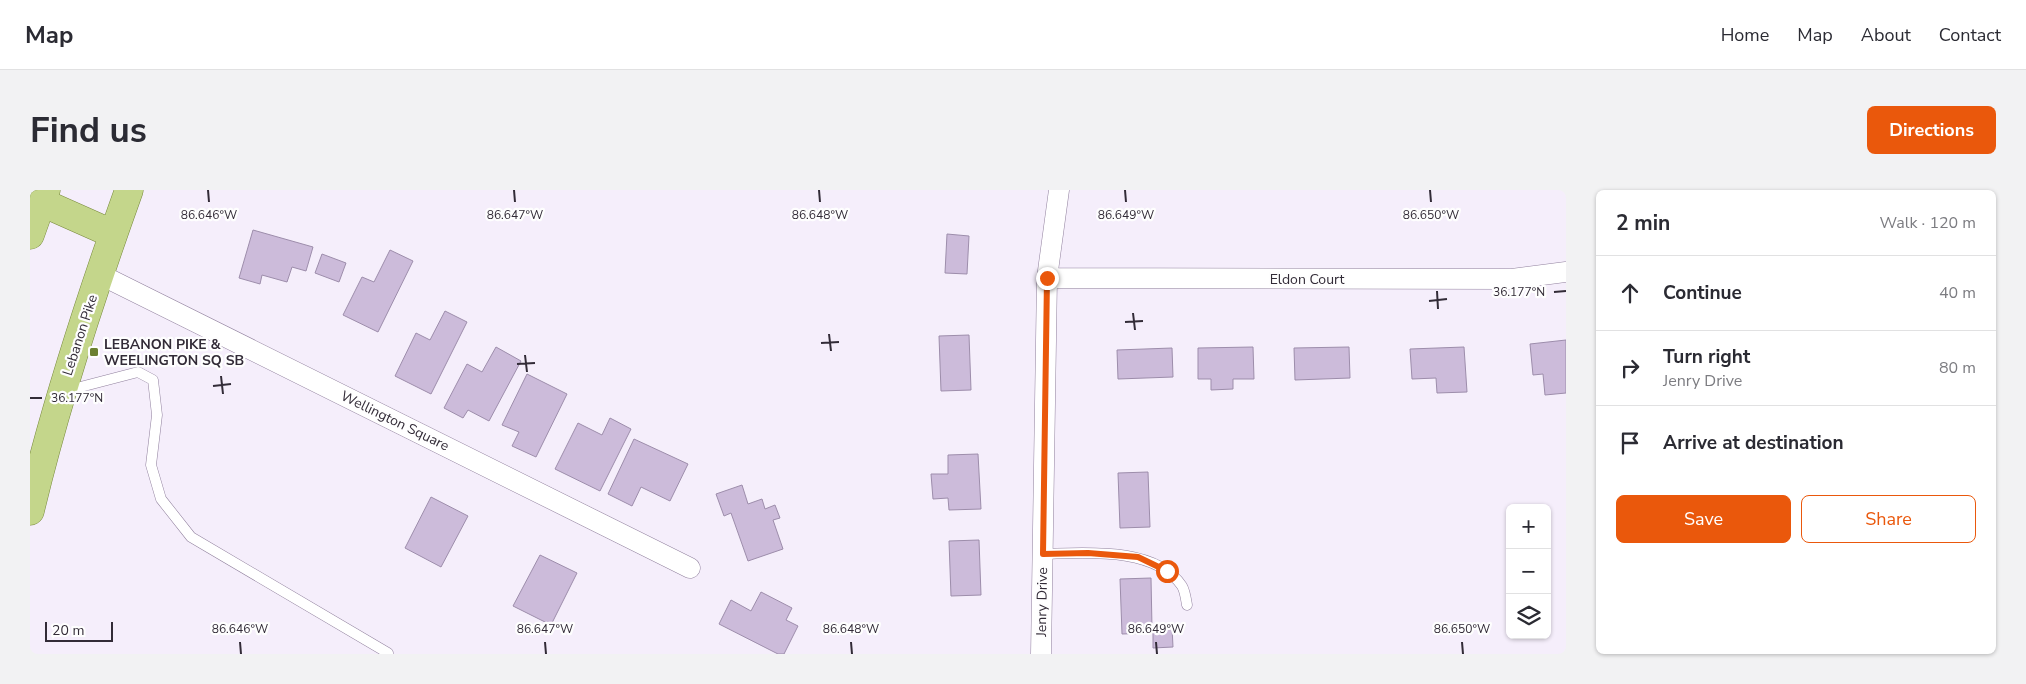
<!DOCTYPE html>
<html lang="en">
<head>
<meta charset="utf-8">
<style>
	body { margin:0; font-family:"Nunito Sans",sans-serif; background:#f2f2f3; color:#2b2b33 }
	.controls { position:absolute; right:15px; bottom:15px; display:grid; overflow:hidden; border-radius:8px; box-shadow:0 1px 4px #0004 }
	.controls button { width:45px; height:45px; display:grid; place-items:center; padding:0; border:0; border-bottom:1px solid #e1e1e2; background:#fff; color:#2b2b33; font:25px sans-serif }
	.scale { position:absolute; left:15px; bottom:12px; width:68px; box-sizing:border-box; padding-left:5px; border:2px solid #322b37; border-top:0; font-size:14px; line-height:18px; white-space:nowrap; color:#322b37; -webkit-text-stroke:4px #fefefe; paint-order:stroke }
	.stop { position:absolute; width:15px; height:15px; margin:-11px; border:4px solid #ea580c; border-radius:50%; background:#fff }
	.stop.end { background:#ea580c; border-color:#fff; box-shadow:0 1px 5px #0008 }
	.list { margin:0; padding:0; list-style:none }
	h2 { display:flex; justify-content:space-between; align-items:center; height:65px; margin:0; padding:0 20px; font-size:21px }
	h2 small { font-size:16px; font-weight:400; color:#7c7c81 }
	.list li { display:grid; grid-template-columns:32px 1fr auto; gap:15px; align-items:center; box-sizing:border-box; height:75px; padding:0 20px; border-top:1px solid #e1e1e2 }
	.list b { display:block; font-size:19px; white-space:nowrap }
	.list p { margin:0; font-size:16px; white-space:nowrap; color:#7c7c81 }
	.list em { font-size:16px; font-style:normal; color:#7c7c81 }
	.actions { display:flex; gap:10px; padding:15px 20px }
	.actions a { flex:1; padding:11px 0; border:1px solid #ea580c; border-radius:8px; text-align:center; font-size:18px; color:#ea580c }
	.actions .main { background:#ea580c; color:#fff }
	.icon { flex:none; width:28px; height:28px; fill:none; stroke:currentColor; stroke-width:2; stroke-linecap:round; stroke-linejoin:round }
	.map { position:relative; flex:none; width:1536px; height:464px; overflow:hidden; border-radius:8px }
	header { display:flex; align-items:center; gap:30px; box-sizing:border-box; height:70px; padding:0 25px; background:#fff; border-bottom:1px solid #e1e1e2 }
	header strong { font-size:24px }
	nav { display:flex; gap:28px; margin-inline-start:auto; font-size:18px }
	.intro { display:flex; align-items:center; justify-content:space-between; box-sizing:border-box; height:120px; padding:0 30px }
	h1 { margin:0; font-size:35px }
	.button { padding:12px 22px; border-radius:8px; background:#ea580c; color:#fff; font-size:18px; font-weight:700 }
	main { display:flex; gap:30px; padding:0 30px }
	aside { flex:1; background:#fff; border-radius:8px; box-shadow:0 1px 4px #0004 }
	.map>svg:first-child { display:block }
</style>
</head>
<body>
<header>
<strong>Map</strong>
<nav><a>Home</a><a>Map</a><a>About</a><a>Contact</a></nav>
</header>
<div class="intro"><h1>Find us</h1><a class="button">Directions</a></div>
<main>
<div class="map">
<svg width="1536" height="464" viewBox="0 0 1536 464">
	<rect width="100%" height="100%" fill="#f5eefb"/>
	<!-- building -->
	<path fill="#ccbbda" stroke="#9d8dab" d="M 223,40 L 283,57 L 276,81 L 262,77 L 257,92 L 232,85 L 230,94 L 209,88 Z
		M 917,44 L 939,46 L 937,84 L 915,83 Z
		M 360,60 L 383,71 L 348,142 L 313,125 L 332,87 L 344,92 Z
		M 292,64 L 316,73 L 309,92 L 285,83 Z
		M 415,121 L 437,132 L 401,204 L 365,186 L 386,143 L 400,150 Z
		M 939,145 L 941,200 L 911,201 L 909,146 Z
		M 1536,150 L 1536,203 L 1515,205 L 1513,184 L 1503,185 L 1500,154 Z
		M 466,157 L 491,171 L 459,231 L 438,220 L 433,228 L 414,218 L 437,174 L 452,182 Z
		M 1223,157 L 1224,189 L 1203,189 L 1203,199 L 1181,200 L 1181,189 L 1168,189 L 1168,158 Z
		M 1319,157 L 1320,188 L 1265,190 L 1264,158 Z
		M 1434,157 L 1437,202 L 1407,203 L 1406,188 L 1382,189 L 1380,159 Z
		M 1142,158 L 1143,187 L 1088,189 L 1087,160 Z
		M 497,184 L 537,204 L 506,267 L 482,256 L 489,242 L 472,235 Z
		M 580,228 L 601,239 L 570,301 L 525,279 L 548,233 L 572,245 Z
		M 604,249 L 658,274 L 640,311 L 611,297 L 602,316 L 578,304 Z
		M 948,264 L 951,319 L 919,320 L 918,308 L 903,309 L 901,284 L 918,284 L 918,265 Z
		M 1118,282 L 1120,337 L 1090,338 L 1088,283 Z
		M 712,295 L 718,314 L 732,309 L 735,319 L 745,315 L 750,328 L 743,330 L 753,359 L 718,371 L 701,323 L 694,326 L 686,304 Z
		M 401,307 L 438,326 L 411,377 L 375,358 Z
		M 949,350 L 951,405 L 921,406 L 919,351 Z
		M 510,365 L 547,383 L 521,435 L 483,416 Z
		M 1121,388 L 1122,438 L 1142,437 L 1143,457 L 1123,458 L 1123,443 L 1092,444 L 1090,389 Z
		M 731,402 L 762,418 L 756,430 L 768,436 L 754,464 L 748,464 L 689,434 L 701,410 L 721,421 Z"/>
	<g fill="none" stroke-linecap="round" stroke-linejoin="round">
		<!-- service casing -->
		<g stroke="#91819e" stroke-width="11">
			<path id="service" d="M 35,201 L 108,182 L 123,190 L 127,225 L 121,275 L 131,309 L 161,347 L 358,463
				M 1013,364 C 1055,363 1125,356 1152,396 C 1155,401 1156,409 1157,415"/>
		</g>
		<!-- minor casing -->
		<g stroke="#91819e" stroke-width="21">
			<path id="minor" d="M 69,84 L 660,378
				M 1017,88 L 1482,89 L 1536,82
				M 1011,464 L 1017,88 L 1029,0"/>
		</g>
		<!-- primary casing -->
		<g stroke="#77893c" stroke-width="29">
			<path id="primary" d="M 11,12 L 83,44
				M 0,45 L 16,0
				M 0,321 C 26,212 61,106 99,0"/>
		</g>
		<!-- service -->
		<use href="#service" stroke="#fff" stroke-width="10"/>
		<!-- minor -->
		<use href="#minor" stroke="#fff" stroke-width="20"/>
		<!-- primary -->
		<use href="#primary" stroke="#c4d68b" stroke-width="28"/>
	</g>
	<g fill="none" stroke-linecap="round" stroke-linejoin="round">
		<!-- route -->
		<path stroke="#ea580c" stroke-width="6" d="M 1017,88 L 1013,364 L 1058,363 L 1108,367 L 1137,381"/>
	</g>
	<!-- ticks -->
	<path fill="none" stroke="#322b37" stroke-width="2" d="M 178,0 L 179,12M 484,0 L 485,12M 789,0 L 790,12M 1095,0 L 1096,12M 1400,0 L 1401,12M 1407,101 L 1408,119M 1524,102 L 1536,101M 1399,111 L 1417,109M 1103,123 L 1105,140M 1095,132 L 1113,131M 799,144 L 801,161M 791,153 L 809,152M 495,165 L 497,182M 487,174 L 505,173M 191,186 L 193,204M 183,196 L 201,194M 0,208 L 12,208M 210,452 L 211,464M 515,452 L 516,464M 821,452 L 822,464M 1126,452 L 1127,464M 1432,452 L 1433,464"/>
	<!-- markers -->
	<rect fill="#6c8031" stroke="#fefefe" stroke-width="2" x="59" y="157" width="10" height="10" rx="2.5"/>
	<g text-anchor="middle" dominant-baseline="central" stroke-width="4.5" stroke-linejoin="round" paint-order="stroke">
		<!-- street labels -->
		<g font-size="14" fill="#322b37" stroke="#fefefe">
			<text x="1277" y="89">Eldon Court</text>
			<text transform="translate(50 145) rotate(-72)">Lebanon Pike</text>
			<text transform="translate(365 231) rotate(26)">Wellington Square</text>
			<text transform="translate(1012 412) rotate(-89)">Jenry Drive</text>
		</g>
		<!-- poi labels -->
		<g font-size="14" font-weight="bold" fill="#322b37" stroke="#fefefe" text-anchor="start">
			<text x="74" y="154">LEBANON PIKE &amp;<tspan x="74" dy="16">WEELINGTON SQ SB</tspan></text>
		</g>
	</g>
	<g font-size="12" text-anchor="middle" fill="#322b37" stroke="#fefefe" stroke-width="4.5" stroke-linejoin="round" paint-order="stroke">
		<text x="179" y="29">86.646°W</text>
		<text x="485" y="29">86.647°W</text>
		<text x="790" y="29">86.648°W</text>
		<text x="1096" y="29">86.649°W</text>
		<text x="1401" y="29">86.650°W</text>
		<text x="1489" y="106">36.177°N</text>
		<text x="47" y="212">36.177°N</text>
		<text x="210" y="443">86.646°W</text>
		<text x="515" y="443">86.647°W</text>
		<text x="821" y="443">86.648°W</text>
		<text x="1126" y="443">86.649°W</text>
		<text x="1432" y="443">86.650°W</text>
	</g>
</svg>
<div class="controls">
<button>+</button>
<button>−</button>
<button><svg class="icon" aria-label="layers" viewBox="0 0 24 24"><path d="M12 4l9 5-9 5-9-5zM3 14l9 5 9-5"/></svg></button>
</div>
<div class="scale">20 m</div>
<div class="stop" style="left:1137px;top:381px"></div>
<div class="stop end" style="left:1017px;top:88px"></div>
</div>
<aside>
<h2>2 min<small>Walk · 120 m</small></h2>
<ul class="list">
<li><svg class="icon" aria-label="ahead" viewBox="0 0 24 24"><path d="M12 20V5M6 11l6-6 6 6"/></svg><div><b>Continue</b></div><em>40 m</em></li>
<li><svg class="icon" aria-label="right" viewBox="0 0 24 24"><path d="M7 20v-9h11M14 6l5 5-5 5"/></svg><div><b>Turn right</b><p>Jenry Drive</p></div><em>80 m</em></li>
<li><svg class="icon" aria-label="arrive" viewBox="0 0 24 24"><path d="M6 21V4h12l-3 4 3 4H6"/></svg><div><b>Arrive at destination</b></div></li>
</ul>
<div class="actions"><a class="main">Save</a><a>Share</a></div>
</aside>
</main>
</body>
</html>
